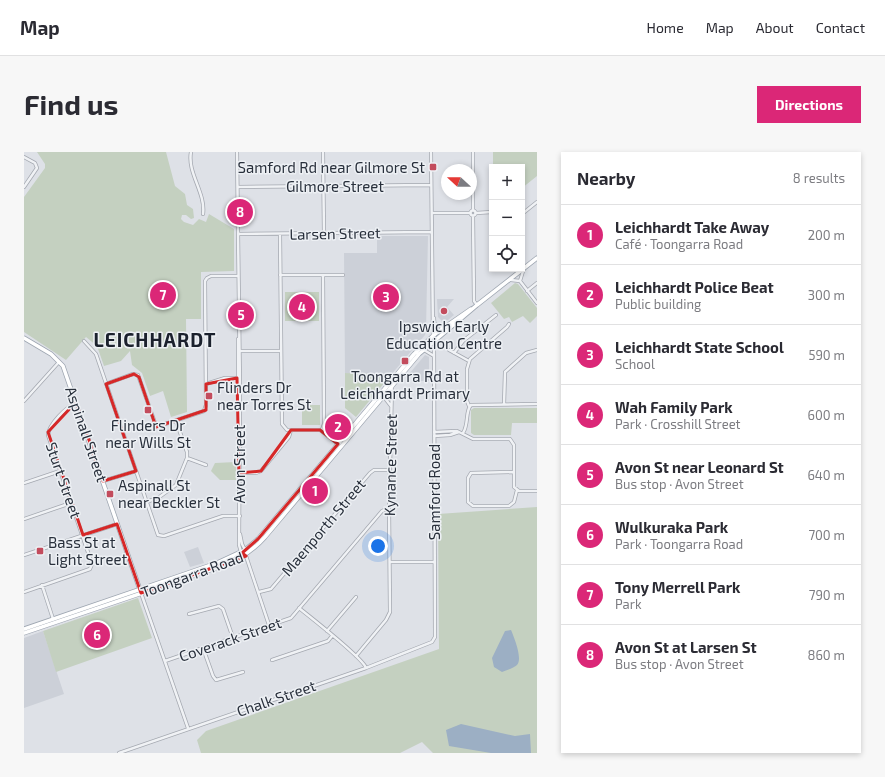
<!DOCTYPE html>
<html lang="en">
<head>
<meta charset="utf-8">
<style>
	body { margin:0; font-family:"Exo 2",sans-serif; background:#f7f7f7; color:#2b2b33 }
	.controls { position:absolute; right:12px; top:12px; display:grid; overflow:hidden; border-radius:0px; box-shadow:0 2px 6px #0003 }
	.controls button { width:36px; height:36px; display:grid; place-items:center; padding:0; border:0; border-bottom:1px solid #e1e1e2; background:#fff; color:#2b2b33; font:20px sans-serif }
	.compass { position:absolute; left:417px; top:12px; width:36px; height:36px; border-radius:50%; background:#fff; box-shadow:0 2px 6px #0003; rotate:291deg }
	.you { position:absolute; left:354px; top:394px; width:14px; height:14px; margin:-10px; border:3px solid #fff; border-radius:50%; background:#1a73e8; box-shadow:0 0 0 6px #1a73e833 }
	.badge { display:grid; place-items:center; width:26px; height:26px; border-radius:50%; background:#db2777; color:#fff; font-size:13px; font-weight:700 }
	.pin { position:absolute; translate:-50% -50%; border:2px solid #fff; box-shadow:0 1px 4px #0006 }
	.list { margin:0; padding:0; list-style:none }
	h2 { display:flex; justify-content:space-between; align-items:center; height:52px; margin:0; padding:0 16px; font-size:17px }
	h2 small { font-size:13px; font-weight:400; color:#7c7c81 }
	.list li { display:grid; grid-template-columns:26px 1fr auto; gap:12px; align-items:center; box-sizing:border-box; height:60px; padding:0 16px; border-top:1px solid #e1e1e2 }
	.list b { display:block; font-size:15px; white-space:nowrap }
	.list p { margin:0; font-size:13px; white-space:nowrap; color:#7c7c81 }
	.list em { font-size:13px; font-style:normal; color:#7c7c81 }
	.icon { flex:none; width:22px; height:22px; fill:none; stroke:currentColor; stroke-width:2; stroke-linecap:round; stroke-linejoin:round }
	.map { position:relative; flex:none; width:513px; height:601px; overflow:hidden; border-radius:0px }
	header { display:flex; align-items:center; gap:24px; box-sizing:border-box; height:56px; padding:0 20px; background:#fff; border-bottom:1px solid #e1e1e2 }
	header strong { font-size:19px }
	nav { display:flex; gap:22px; margin-inline-start:auto; font-size:14px }
	.intro { display:flex; align-items:center; justify-content:space-between; box-sizing:border-box; height:96px; padding:0 24px }
	h1 { margin:0; font-size:28px }
	.button { padding:10px 18px; border-radius:0px; background:#db2777; color:#fff; font-size:14px; font-weight:700 }
	main { display:flex; gap:24px; padding:0 24px }
	aside { flex:1; background:#fff; border-radius:0px; box-shadow:0 2px 6px #0003 }
	.map>svg:first-child { display:block }
</style>
</head>
<body>
<header>
<strong>Map</strong>
<nav><a>Home</a><a>Map</a><a>About</a><a>Contact</a></nav>
</header>
<div class="intro"><h1>Find us</h1><a class="button">Directions</a></div>
<main>
<div class="map">
<svg width="513" height="601" viewBox="0 0 513 601">
	<rect width="100%" height="100%" fill="#dee1e7"/>
	<!-- built -->
	<path fill="#ccd0d8" d="M 353,84 L 404,84 L 402,178 L 401,183 L 361,230 L 352,222 L 321,221 L 320,101 L 353,101 Z
		M 413,147 L 430,147 L 423,155 L 430,163 L 424,168 L 418,169 L 414,165 Z
		M 401,203 L 405,205 L 405,229 L 394,229 L 385,222 Z
		M 174,395 L 180,411 L 166,415 L 160,400 Z
		M 19,479 L 40,542 L 0,556 L 0,486 Z"/>
	<!-- green -->
	<path fill="#c4d0c0" d="M 13,0 L 142,0 L 151,34 L 161,42 L 163,53 L 169,57 L 170,66 L 167,67 L 162,63 L 158,63 L 157,67 L 160,70 L 169,73 L 175,67 L 182,70 L 185,62 L 210,77 L 210,119 L 177,120 L 177,167 L 162,167 L 163,260 L 147,265 L 139,239 L 126,244 L 118,221 L 108,213 L 106,199 L 97,209 L 80,214 L 73,194 L 62,185 L 42,208 L 0,180 L 0,45 L 21,16 L 21,12 Z
		M 469,0 L 513,0 L 513,24 L 498,36 L 498,15 L 469,15 Z
		M 491,131 L 494,132 L 513,156 L 513,164 L 506,171 L 499,164 L 488,170 L 485,165 L 480,167 L 467,151 Z
		M 261,140 L 295,140 L 295,169 L 261,169 Z
		M 321,221 L 352,222 L 361,230 L 332,265 L 321,256 Z
		M 278,253 L 296,253 L 296,273 L 278,273 Z
		M 450,256 L 513,256 L 513,271 L 488,271 L 487,283 L 450,283 L 447,281 L 447,258 Z
		M 212,310 L 212,328 L 196,328 L 187,319 L 191,311 Z
		M 513,355 L 513,601 L 409,601 L 398,590 L 376,601 L 177,601 L 173,588 L 182,579 L 415,497 L 414,362 Z
		M 114,446 L 128,486 L 32,520 L 19,479 Z"/>
	<!-- water -->
	<path fill="#9cafc4" d="M 487,478 C 490,485 499,507 493,513 C 490,516 483,518 478,520 L 470,515 L 468,506 L 481,479 Z
		M 437,572 L 491,584 L 506,582 L 507,601 L 467,601 L 425,594 L 422,578 Z"/>
	<g fill="none" stroke-linecap="round" stroke-linejoin="round">
		<!-- minor casing -->
		<g stroke="#a4a8b0" stroke-width="4">
			<path id="minor" d="M 167,0 C 163,21 182,41 179,62
				M 213,0 L 216,235 L 215,393 L 217,400
				M 299,0 L 300,82
				M 407,0 L 409,184
				M 449,0 L 449,58
				M 0,5 L 11,11 L 13,16 L 0,35
				M 214,35 L 407,33
				M446.5 61a2.5 2.5 0 1 1 5 0a2.5 2.5 0 1 1-5 0Z
				M 408,61 L 446,61
				M 452,61 L 468,60
				M 498,62 L 513,50
				M 449,64 L 450,149 L 453,153
				M 214,82 L 408,80
				M 256,82 L 258,272 L 263,278 L 267,278
				M 498,110 L 499,118
				M 256,123 L 319,123
				M 487,128 L 496,129 L 513,151
				M 496,129 L 500,116
				M 503,139 L 513,131
				M 410,166 L 411,183
				M 411,172 L 420,176
				M 214,187 L 214,240
				M 60,189 L 72,202 L 134,383 L 140,384 L 199,364 L 216,364
				M 400,198 L 410,204
				M 425,198 L 445,209
				M 215,199 L 257,199
				M 430,201 L 439,189 L 472,163
				M 82,232 L 109,222 L 114,223 L 131,271 L 135,274 L 180,259 L 182,253 L 181,129 L 183,126 L 187,124 L 214,124
				M 182,232 L 201,226 L 213,226
				M 360,245 L 367,254
				M 0,249 L 35,210
				M 480,253 L 481,220 L 502,201 L 513,198
				M 445,254 L 443,249 L 443,217 L 446,207 L 483,175 L 485,172
				M 298,278 L 300,272 L 299,123
				M 410,280 L 433,279 L 449,287 L 486,287 L 490,293 L 490,335 L 495,339 L 513,339
				M 439,281 C 445,272 441,259 447,253 L 513,252
				M 410,284 L 426,283 L 435,280
				M 163,306 L 182,313
				M 490,320 L 447,321 L 444,326 L 444,350 L 449,354 L 485,354 L 490,350 L 493,338
				M 216,321 L 232,321 L 237,319 L 265,285 L 267,278 L 296,278 L 314,292
				M 79,329 L 112,319
				M 0,331 L 36,319
				M 122,350 L 134,346 L 152,333 L 163,306 L 163,300 L 152,269
				M 0,367 L 47,351
				M 216,382 L 218,392 L 221,398
				M 0,403 L 93,372
				M 222,404 L 245,473
				M 366,410 L 411,410
				M 18,433 L 29,467
				M 0,440 L 66,417 L 68,412 L 24,283 C 25,272 42,255 52,251
				M 235,440 L 247,437 L 346,321 L 350,318 L 366,318
				M 117,441 L 164,576
				M 275,456 C 285,464 340,507 342,516
				M 165,462 L 195,454 L 199,457 L 209,486
				M 303,479 L 332,445
				M 179,496 L 189,524 L 192,528 L 219,520
				M 332,504 L 362,468 L 366,460 L 365,356 L 368,234
				M 248,508 L 304,489 L 308,484
				M 141,509 L 267,466 L 358,359 L 365,356
				M 95,601 L 342,516 L 408,490 L 411,485 L 410,190"/>
		</g>
		<!-- major casing -->
		<g stroke="#9ea6b1" stroke-width="5">
			<path id="major" d="M 0,186 L 27,202 L 39,214 L 116,438
				M 0,477 L 193,411 L 221,398 L 234,387 L 390,202 L 411,182 L 447,157
				M 0,481 L 186,418 C 209,410 225,403 241,385 L 395,202 L 453,153 L 513,106"/>
		</g>
		<!-- minor -->
		<use href="#minor" stroke="#f0f2f5" stroke-width="2.5"/>
		<!-- major -->
		<use href="#major" stroke="#fff" stroke-width="3.5"/>
	</g>
	<!-- marked area -->
	<path fill="none" stroke="#d62828" stroke-width="3" stroke-linejoin="round" d="M 110,222 L 115,225 L 132,275 L 182,258 L 182,232 L 213,226 L 215,321 L 237,319 L 267,278 L 296,278 L 314,292 L 234,387 L 218,401 L 222,404 L 117,441 L 93,372 L 59,383 L 24,280 L 52,250 L 79,329 L 112,319 L 82,232 Z"/>
	<!-- markers -->
	<g fill="#c34c5d" stroke="#edf0f4" stroke-width="1.5">
		<rect x="405" y="11" width="8" height="8" rx="2"/>
		<circle cx="420" cy="159" r="4"/>
		<rect x="377" y="205" width="8" height="8" rx="2"/>
		<rect x="181" y="240" width="8" height="8" rx="2"/>
		<rect x="120" y="254" width="8" height="8" rx="2"/>
		<rect x="82" y="338" width="8" height="8" rx="2"/>
		<rect x="12" y="395" width="8" height="8" rx="2"/>
	</g>
	<g text-anchor="middle" dominant-baseline="central" stroke-width="3" stroke-linejoin="round" paint-order="stroke">
		<!-- poi labels -->
		<g font-size="15" fill="#29303c" stroke="#edf0f4">
			<text x="401" y="15" text-anchor="end">Samford Rd near Gilmore St</text>
			<text x="420" y="174">Ipswich Early<tspan x="420" dy="17">Education Centre</tspan></text>
			<text x="381" y="224">Toongarra Rd at<tspan x="381" dy="17">Leichhardt Primary</tspan></text>
			<text x="193" y="235" text-anchor="start">Flinders Dr<tspan x="193" dy="17">near Torres St</tspan></text>
			<text x="124" y="273">Flinders Dr<tspan x="124" dy="17">near Wills St</tspan></text>
			<text x="94" y="333" text-anchor="start">Aspinall St<tspan x="94" dy="17">near Beckler St</tspan></text>
			<text x="24" y="390" text-anchor="start">Bass St at<tspan x="24" dy="17">Light Street</tspan></text>
		</g>
		<!-- street labels -->
		<g font-size="15" fill="#29303c" stroke="#edf0f4">
			<text x="311" y="34">Gilmore Street</text>
			<text transform="translate(311 81) rotate(-1)">Larsen Street</text>
			<text transform="translate(63 282) rotate(71)">Aspinall Street</text>
			<text transform="translate(215 312) rotate(-90)">Avon Street</text>
			<text transform="translate(366 313) rotate(-89)">Kynance Street</text>
			<text transform="translate(40 328) rotate(71)">Sturt Street</text>
			<text transform="translate(410 340) rotate(-90)">Samford Road</text>
			<text transform="translate(299 375) rotate(-50)">Maenporth Street</text>
			<text transform="translate(168 422) rotate(-20)">Toongarra Road</text>
			<text transform="translate(206 487) rotate(-19)">Coverack Street</text>
			<text transform="translate(252 546) rotate(-19)">Chalk Street</text>
		</g>
		<!-- district labels -->
		<g font-size="19" font-weight="bold" letter-spacing="1" fill="#1b212d" stroke="#edf0f4">
			<text x="131" y="187">LEICHHARDT</text>
		</g>
	</g>
</svg>
<div class="controls">
<button>+</button>
<button>−</button>
<button><svg class="icon" aria-label="locate" viewBox="0 0 24 24"><circle cx="12" cy="12" r="6"/><path d="M12 2v4M12 18v4M2 12h4M18 12h4"/></svg></button>
</div>
<svg class="compass" viewBox="-18 -18 36 36"><path d="M0-13l5 13h-10z" fill="#e53935"/><path d="M0 13l5-13h-10z" fill="#7c7c81"/></svg>
<div class="you"></div>
<div class="pin badge" style="left:291px;top:339px">1</div>
<div class="pin badge" style="left:314px;top:275px">2</div>
<div class="pin badge" style="left:362px;top:145px">3</div>
<div class="pin badge" style="left:278px;top:155px">4</div>
<div class="pin badge" style="left:217px;top:163px">5</div>
<div class="pin badge" style="left:73px;top:483px">6</div>
<div class="pin badge" style="left:139px;top:143px">7</div>
<div class="pin badge" style="left:216px;top:60px">8</div>
</div>
<aside>
<h2>Nearby<small>8 results</small></h2>
<ul class="list">
<li><span class="badge">1</span><div><b>Leichhardt Take Away</b><p>Café · Toongarra Road</p></div><em>200 m</em></li>
<li><span class="badge">2</span><div><b>Leichhardt Police Beat</b><p>Public building</p></div><em>300 m</em></li>
<li><span class="badge">3</span><div><b>Leichhardt State School</b><p>School</p></div><em>590 m</em></li>
<li><span class="badge">4</span><div><b>Wah Family Park</b><p>Park · Crosshill Street</p></div><em>600 m</em></li>
<li><span class="badge">5</span><div><b>Avon St near Leonard St</b><p>Bus stop · Avon Street</p></div><em>640 m</em></li>
<li><span class="badge">6</span><div><b>Wulkuraka Park</b><p>Park · Toongarra Road</p></div><em>700 m</em></li>
<li><span class="badge">7</span><div><b>Tony Merrell Park</b><p>Park</p></div><em>790 m</em></li>
<li><span class="badge">8</span><div><b>Avon St at Larsen St</b><p>Bus stop · Avon Street</p></div><em>860 m</em></li>
</ul>
</aside>
</main>
</body>
</html>
